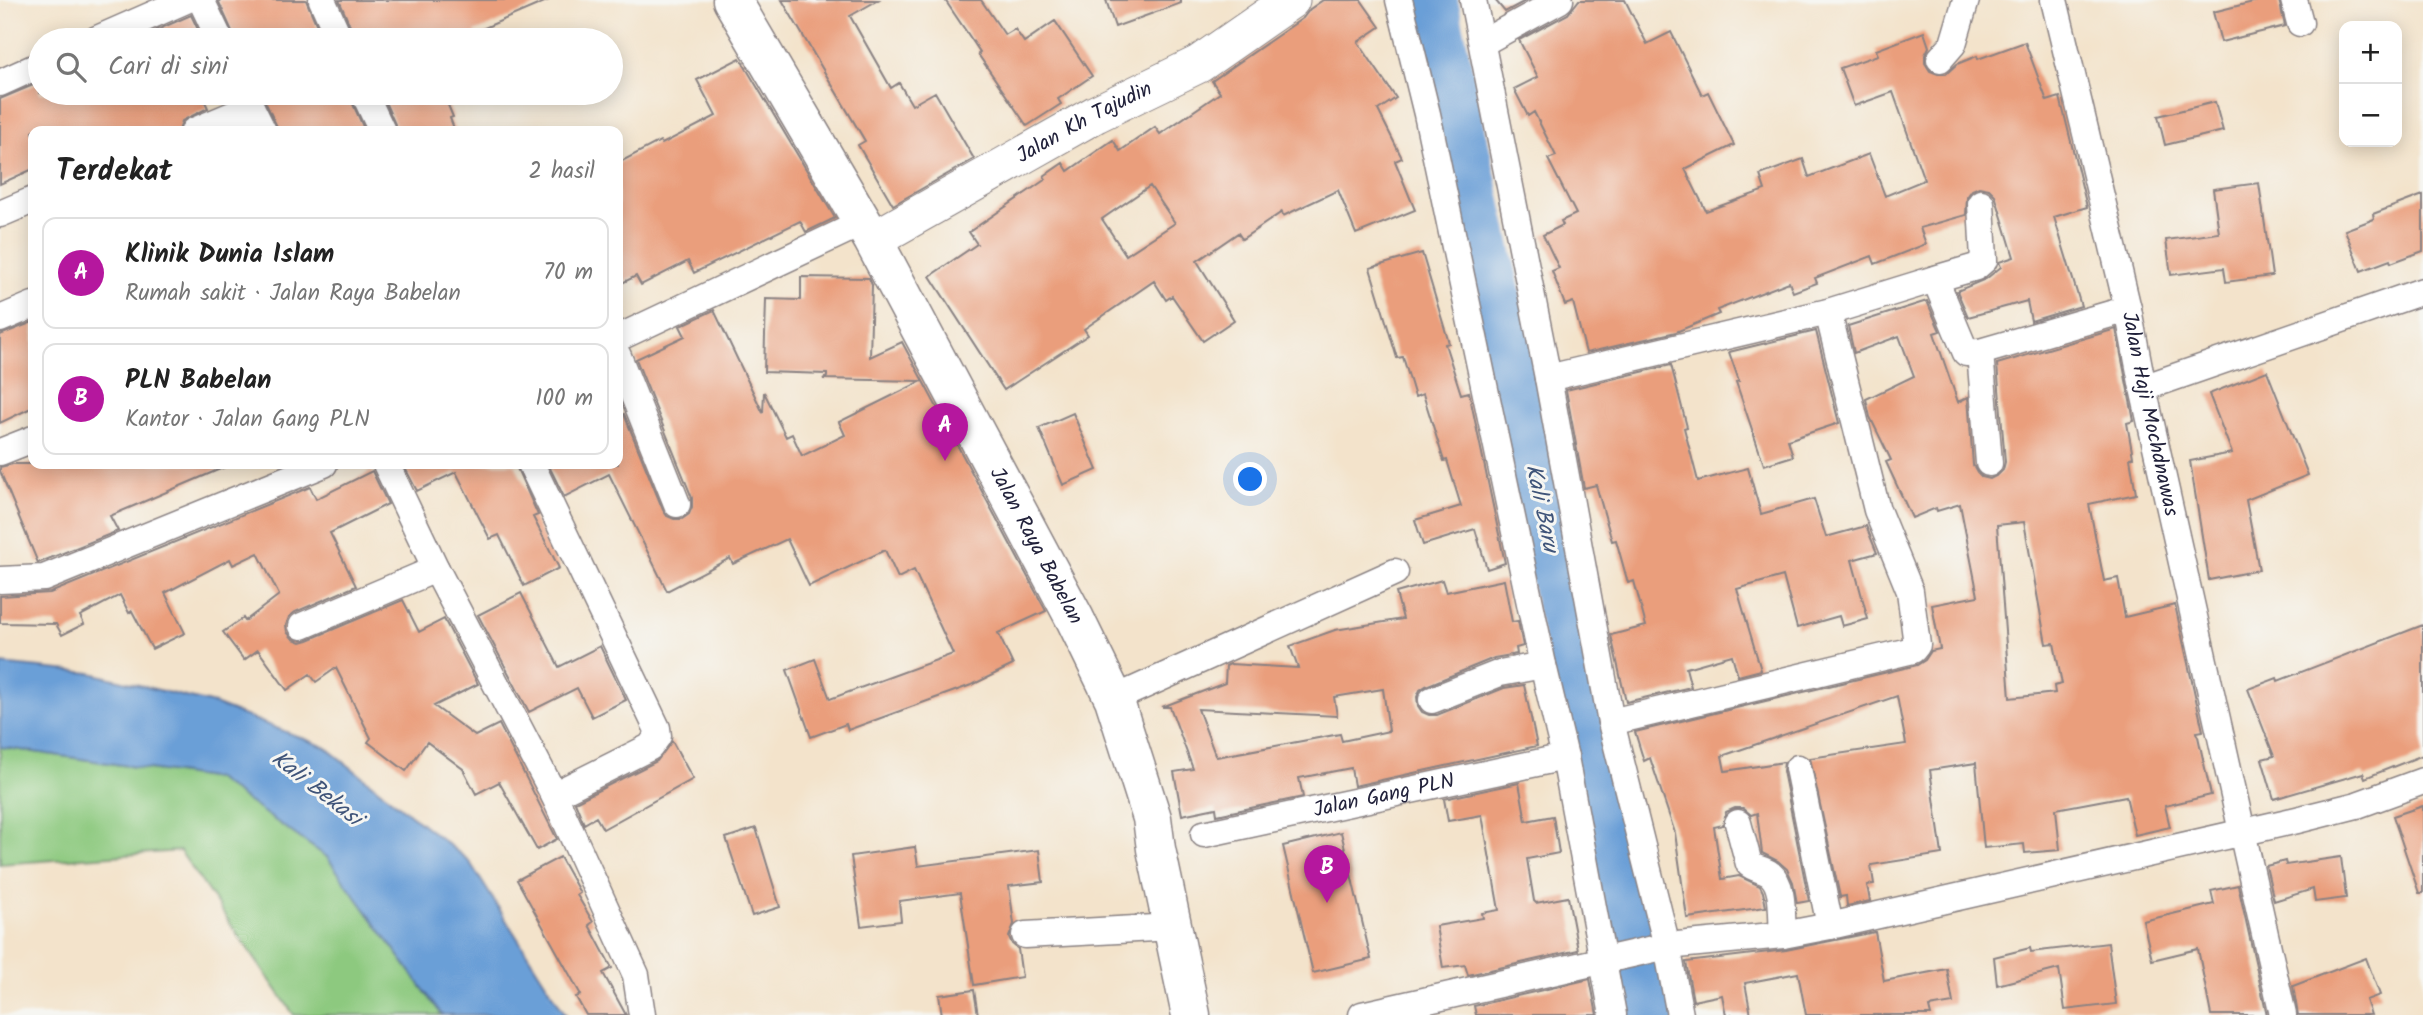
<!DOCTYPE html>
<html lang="id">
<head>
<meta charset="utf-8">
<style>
	body { margin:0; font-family:Kalam,sans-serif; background:#f6f6f6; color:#222 }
	.controls { position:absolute; right:21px; top:21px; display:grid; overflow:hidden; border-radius:14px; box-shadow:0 4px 18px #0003 }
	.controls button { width:63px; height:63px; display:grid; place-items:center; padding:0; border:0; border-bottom:2px solid #e0e0e0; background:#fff; color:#222; font:35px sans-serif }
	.you { position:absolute; left:1251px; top:480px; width:24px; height:24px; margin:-18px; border:5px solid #fff; border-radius:50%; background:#1a73e8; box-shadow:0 0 0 10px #1a73e833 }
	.badge { display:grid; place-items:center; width:46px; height:46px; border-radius:50%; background:#b5179e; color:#fff; font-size:23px; font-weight:700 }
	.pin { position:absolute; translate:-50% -58px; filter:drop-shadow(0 2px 4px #0008) }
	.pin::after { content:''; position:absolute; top:37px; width:24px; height:21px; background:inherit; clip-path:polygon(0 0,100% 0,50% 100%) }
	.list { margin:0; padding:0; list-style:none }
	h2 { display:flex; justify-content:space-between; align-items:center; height:91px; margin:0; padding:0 28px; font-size:30px }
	h2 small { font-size:23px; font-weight:400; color:#767676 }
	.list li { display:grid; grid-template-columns:46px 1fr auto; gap:21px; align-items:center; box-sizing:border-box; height:112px; margin:0 14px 14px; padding:0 14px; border:2px solid #e0e0e0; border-radius:14px }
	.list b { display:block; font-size:26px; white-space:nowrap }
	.list p { margin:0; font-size:23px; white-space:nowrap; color:#767676 }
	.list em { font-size:23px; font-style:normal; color:#767676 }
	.icon { flex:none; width:38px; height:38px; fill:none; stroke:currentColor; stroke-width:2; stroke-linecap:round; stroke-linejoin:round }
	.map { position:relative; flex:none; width:2423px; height:1015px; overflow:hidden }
	.search { position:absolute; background:#fff; box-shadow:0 4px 18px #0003; left:28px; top:28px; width:595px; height:77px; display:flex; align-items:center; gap:18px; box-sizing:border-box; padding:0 24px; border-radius:38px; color:#767676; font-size:26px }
	.panel { position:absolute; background:#fff; box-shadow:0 4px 18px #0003; left:28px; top:126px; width:595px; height:343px; border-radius:14px }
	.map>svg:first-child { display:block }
</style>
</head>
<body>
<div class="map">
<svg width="2423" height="1015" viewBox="0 0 2423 1015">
	<rect width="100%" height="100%" fill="#f6f6f2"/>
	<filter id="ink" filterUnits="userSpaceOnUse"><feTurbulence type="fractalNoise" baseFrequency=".0143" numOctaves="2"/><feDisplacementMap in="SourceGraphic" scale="14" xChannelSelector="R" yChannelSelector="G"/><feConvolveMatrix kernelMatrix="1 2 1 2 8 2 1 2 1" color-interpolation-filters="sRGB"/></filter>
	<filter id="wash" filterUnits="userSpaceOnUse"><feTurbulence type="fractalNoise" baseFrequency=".00686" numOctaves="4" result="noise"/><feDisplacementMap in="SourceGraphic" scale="28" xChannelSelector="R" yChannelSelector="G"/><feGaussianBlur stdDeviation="1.57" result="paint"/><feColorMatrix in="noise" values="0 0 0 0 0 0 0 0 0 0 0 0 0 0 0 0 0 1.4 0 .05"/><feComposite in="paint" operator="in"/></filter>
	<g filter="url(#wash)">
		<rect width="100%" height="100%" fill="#f3e3cb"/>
		<!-- green -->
		<path fill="#8dc97f" stroke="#58765d" stroke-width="2" d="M 0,747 L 216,779 L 327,857 L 442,1015 L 294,1015 L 180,851 L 0,864 Z"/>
		<!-- water -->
		<path fill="#6b9fd7" stroke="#466089" stroke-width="2" d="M 0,664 L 91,673 L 214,704 L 325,747 L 469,861 L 566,1015 L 442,1015 L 327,857 L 216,779 L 0,747 Z"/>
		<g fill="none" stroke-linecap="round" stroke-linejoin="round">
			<!-- river -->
			<path stroke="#6b9fd7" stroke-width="51" d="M 1432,0 L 1650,1015"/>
		</g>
		<g id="blocks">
			<!-- building -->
			<path fill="#ea9e7b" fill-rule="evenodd" d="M 218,0 L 306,0 L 323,40 L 236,40 Z
				M 339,0 L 549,0 L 475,32 L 479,40 L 356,40 Z
				M 782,0 L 878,0 L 850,16 L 891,88 L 899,83 L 912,105 L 935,92 L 974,159 L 893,205 L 858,145 L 865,141 Z
				M 945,0 L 981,0 L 1005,35 L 1015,29 L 1024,42 L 1055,21 L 1092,76 L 1058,99 L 1061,104 L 1027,126 L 978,54 L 980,52 Z
				M 1106,0 L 1181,0 L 1181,3 L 1115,27 Z
				M 1323,0 L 1361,0 L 1380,27 L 1358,42 L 1396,98 L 1378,110 L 1402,158 L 1395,161 L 1415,210 L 1356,234 L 1338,190 L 1283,216 L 1282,212 L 1242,239 L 1238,233 L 1197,261 L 1234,320 L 1203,341 L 1172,296 L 1166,300 L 1154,281 L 1084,329 L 1088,335 L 1004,390 L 930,276 L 977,244 L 969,232 L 1046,179 L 1044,176 L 1063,163 L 1068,171 L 1113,140 L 1120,151 L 1155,127 L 1160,134 L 1220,93 L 1212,81 L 1303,18 L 1310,9 ZM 1150,186 L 1175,223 L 1126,255 L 1102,219 Z
				M 1495,0 L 1527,0 L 1505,12 Z
				M 1579,0 L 1625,0 L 1647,44 L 1671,32 L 1702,95 L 1708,92 L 1734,145 L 1685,169 L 1706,211 L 1765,190 L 1760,175 L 1803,159 L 1809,177 L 1869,154 L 1885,196 L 1924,180 L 1893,92 L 1854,106 L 1840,68 L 1878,55 L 1876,50 L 1924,32 L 1929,47 L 1925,55 L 1925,63 L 1930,71 L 1938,74 L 1946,74 L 1957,64 L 1977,56 L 1978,59 L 2025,42 L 2047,101 L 2060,97 L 2087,207 L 2054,217 L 2081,306 L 2031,321 L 2027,301 L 1968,317 L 1957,291 L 1986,279 L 2001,267 L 1999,262 L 2014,257 L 1995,195 L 1989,189 L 1979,187 L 1972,190 L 1967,197 L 1966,215 L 1920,228 L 1926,244 L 1875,264 L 1872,256 L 1815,278 L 1817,283 L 1793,292 L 1789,282 L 1717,310 L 1719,314 L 1676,332 L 1586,353 L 1573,302 L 1565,305 L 1552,271 L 1559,268 L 1543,235 L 1563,225 L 1561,221 L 1576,214 L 1548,159 L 1556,156 L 1534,112 L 1528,116 L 1514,89 L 1538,77 L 1519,40 L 1568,14 Z
				M 2261,0 L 2279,0 L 2285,26 L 2221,42 L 2213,12 Z
				M 191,15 L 203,40 L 134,40 Z
				M 740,58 L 835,218 L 806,232 L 800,221 L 694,273 L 688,261 L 641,285 L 636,276 L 618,285 L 618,163 L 660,141 L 662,144 L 716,116 L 697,80 Z
				M 38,83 L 40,93 L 201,93 L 208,108 L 182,121 L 179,131 L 33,131 L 33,169 L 0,184 L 0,99 Z
				M 261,93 L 348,93 L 365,131 L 279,131 Z
				M 381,93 L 443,93 L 453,117 L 450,118 L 455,131 L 398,131 Z
				M 2215,102 L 2223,131 L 2165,145 L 2158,116 Z
				M 2259,183 L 2272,276 L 2226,282 L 2224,268 L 2171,275 L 2166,240 L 2219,233 L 2213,189 Z
				M 2423,195 L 2423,251 L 2391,263 L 2390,260 L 2361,271 L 2345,230 L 2374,219 L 2373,214 Z
				M 1422,253 L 1449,343 L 1445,344 L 1461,394 L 1469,392 L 1505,563 L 1487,569 L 1475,529 L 1423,545 L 1415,520 L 1461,506 L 1447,460 L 1444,461 L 1423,394 L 1415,397 L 1403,357 L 1397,358 L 1370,268 Z
				M 801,277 L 869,278 L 872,285 L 870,357 L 902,342 L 1046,611 L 998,633 L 1013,665 L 974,684 L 848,730 L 846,724 L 811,737 L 787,670 L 815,659 L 830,699 L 953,654 L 914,570 L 898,578 L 885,550 L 809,586 L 787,539 L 733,564 L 730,558 L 667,591 L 609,474 L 564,497 L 548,464 L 618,464 L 618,417 L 624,414 L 663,510 L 667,516 L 674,519 L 682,519 L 689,514 L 692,507 L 692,498 L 636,359 L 685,336 L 680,326 L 714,310 L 763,413 L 764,392 L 786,437 L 792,434 L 802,456 L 845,435 L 839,422 L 922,381 L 823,379 L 827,377 L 827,374 L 764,372 L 766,299 L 801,300 Z
				M 1927,301 L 1940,331 L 1934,333 L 1958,402 L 1968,397 L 1973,465 L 1977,472 L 1982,477 L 1990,479 L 1998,475 L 2003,470 L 2005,462 L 1997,364 L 2116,329 L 2134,421 L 2127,423 L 2133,457 L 2130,458 L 2136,494 L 2089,504 L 2104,581 L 2118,578 L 2125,617 L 2175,605 L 2203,731 L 2197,732 L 2211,795 L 2165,806 L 2170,827 L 2135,835 L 2126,796 L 2056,809 L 2060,850 L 2025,853 L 2024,844 L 1984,848 L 1976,763 L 1930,770 L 1942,854 L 1871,865 L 1874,884 L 1867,885 L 1870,901 L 1847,906 L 1846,896 L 1840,897 L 1810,758 L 1906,744 L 1897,696 L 1722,756 L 1725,771 L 1784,762 L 1783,771 L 1809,901 L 1797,903 L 1793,882 L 1787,869 L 1778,861 L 1762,853 L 1757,813 L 1751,815 L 1743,808 L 1735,808 L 1726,812 L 1723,825 L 1714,827 L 1722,879 L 1739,876 L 1760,886 L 1763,892 L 1766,907 L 1687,918 L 1675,833 L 1650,758 L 1644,761 L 1635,732 L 1917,665 L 1925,660 L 1931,651 L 1940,649 L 1932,605 L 1978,596 L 1960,504 L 1937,511 L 1936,508 L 1912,518 L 1886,462 L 1891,460 L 1870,417 L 1866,399 L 1914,376 L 1899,336 L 1854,353 L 1848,326 ZM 2024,522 L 2046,644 L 2054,643 L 2062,684 L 2054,686 L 2055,693 L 2010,698 L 1997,525 Z
				M 33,322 L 33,407 L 0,423 L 0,335 Z
				M 1816,331 L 1839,423 L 1788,440 L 1793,456 L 1764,465 L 1736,382 L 1739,381 L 1729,352 Z
				M 1671,365 L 1687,427 L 1684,428 L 1698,481 L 1748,468 L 1761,514 L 1814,499 L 1826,537 L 1866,526 L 1877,553 L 1852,560 L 1868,619 L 1842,626 L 1839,616 L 1797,628 L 1783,576 L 1737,589 L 1761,670 L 1738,676 L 1732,655 L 1686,668 L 1691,687 L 1626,702 L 1611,635 L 1646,626 L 1634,581 L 1628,583 L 1616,540 L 1612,541 L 1596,485 L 1584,488 L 1566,390 Z
				M 2267,371 L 2308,475 L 2246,500 L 2259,570 L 2209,580 L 2190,461 L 2232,453 L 2209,394 Z
				M 1073,413 L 1097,470 L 1063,485 L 1039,428 Z
				M 13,464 L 232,464 L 110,516 L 118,531 L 38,563 L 0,471 L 0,467 Z
				M 403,464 L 515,464 L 538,515 L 533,517 L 559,568 L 524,586 L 499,535 L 490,539 L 456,472 L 417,491 Z
				M 372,471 L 388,504 L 330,533 L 356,586 L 295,612 L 289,617 L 286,625 L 287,632 L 293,639 L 301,642 L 308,640 L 403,600 L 419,632 L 444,619 L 478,684 L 434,706 L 475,736 L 499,724 L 557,839 L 537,850 L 499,782 L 476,794 L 463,769 L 427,742 L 406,771 L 368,742 L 371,738 L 336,668 L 316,682 L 310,674 L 287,690 L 258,650 L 244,660 L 223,632 L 243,618 L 245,621 L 279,595 L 258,553 L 233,565 L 230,559 L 165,593 L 185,633 L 152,649 L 132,611 L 129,613 L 120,595 L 80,616 L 84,624 L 62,635 L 56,624 L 0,623 L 0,596 L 50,593 L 310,487 L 316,499 Z
				M 1442,580 L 1446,592 L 1504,580 L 1512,622 L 1518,621 L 1523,646 L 1516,648 L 1517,654 L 1494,658 L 1426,686 L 1420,690 L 1417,697 L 1418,706 L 1422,712 L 1429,715 L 1437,715 L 1504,688 L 1524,685 L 1537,746 L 1354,786 L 1351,768 L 1299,778 L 1303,797 L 1217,815 L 1216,808 L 1182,815 L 1174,772 L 1193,769 L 1170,707 L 1162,707 L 1225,683 L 1226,666 L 1230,664 L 1298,668 L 1290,646 L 1335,630 L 1403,619 L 1396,593 ZM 1383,689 L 1389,731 L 1342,741 L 1340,734 L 1216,757 L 1198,709 L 1337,716 L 1334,697 Z
				M 521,593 L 559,667 L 600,646 L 626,700 L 592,717 L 577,688 L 529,712 L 478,615 Z
				M 2423,625 L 2423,755 L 2365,778 L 2363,773 L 2274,799 L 2262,759 L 2274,756 L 2248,689 L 2277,678 L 2278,681 Z
				M 672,741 L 693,779 L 603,829 L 596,817 L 584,824 L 575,802 L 657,761 Z
				M 1519,783 L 1526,821 L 1553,816 L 1559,853 L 1527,859 L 1534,901 L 1536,903 L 1568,897 L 1578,950 L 1468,975 L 1465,965 L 1443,968 L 1436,926 L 1483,918 L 1482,913 L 1499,910 L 1482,815 L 1448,821 L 1444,799 Z
				M 2423,806 L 2423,893 L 2419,893 L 2393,816 Z
				M 756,828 L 780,907 L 752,916 L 726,838 Z
				M 1341,832 L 1371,959 L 1313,973 L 1283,846 Z
				M 915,847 L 918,866 L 1039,850 L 1043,882 L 1009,886 L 1014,924 L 1009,937 L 1012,944 L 1018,949 L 1022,977 L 974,985 L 960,893 L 899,901 L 901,921 L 861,926 L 851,856 Z
				M 560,857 L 580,893 L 577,895 L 593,922 L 589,925 L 612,968 L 603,973 L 626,1015 L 586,1015 L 576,997 L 581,995 L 517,880 Z
				M 2341,857 L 2346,898 L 2315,902 L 2313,889 L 2274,901 L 2266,866 L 2285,861 L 2286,865 Z
				M 2238,885 L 2263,997 L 2267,1015 L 2211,1015 L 2198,949 L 2152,960 L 2143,921 L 2214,904 L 2211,891 Z
				M 1875,932 L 1884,981 L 1947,969 L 1953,1003 L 1929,1007 L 1931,1015 L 1806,1015 L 1798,973 L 1745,983 L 1751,1015 L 1726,1015 L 1722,995 L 1693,1001 L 1686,962 L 1786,950 Z
				M 2108,943 L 2116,1004 L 2065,1010 L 2059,969 L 1997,985 L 1994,957 L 2030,948 L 2031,952 Z
				M 2366,958 L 2380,995 L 2366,1000 L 2371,1015 L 2298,1015 L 2293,986 Z
				M 1590,979 L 1597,1015 L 1476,1015 L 1474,1006 Z
				M 974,990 L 978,1015 L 942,1015 L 939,995 Z"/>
		</g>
	</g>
	<g filter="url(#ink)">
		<use href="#blocks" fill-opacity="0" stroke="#8a8283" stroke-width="2"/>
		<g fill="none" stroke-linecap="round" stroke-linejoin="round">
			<!-- street casing -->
			<g stroke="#8a8283" stroke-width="29">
				<g id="street">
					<path d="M 201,0 L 220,40"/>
					<path d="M 322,0 L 340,40"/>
					<path d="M 1399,0 L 1427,114 L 1543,665 L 1565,757 L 1613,1015"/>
					<path d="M 1473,0 L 1548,378 L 1611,722 L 1667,946 L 1680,1015"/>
					<path id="s1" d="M 2054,0 L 2128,309 L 2143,388 L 2283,1015"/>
					<path d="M 2294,0 L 2300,23"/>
					<path d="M 95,40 L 186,0"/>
					<path d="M 1482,43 L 1560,0"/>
					<path d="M 1940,59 L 1953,44 L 1966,0"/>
					<path d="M 0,83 L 40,65"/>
					<path d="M 244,93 L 263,131"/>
					<path d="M 364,93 L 382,131"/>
					<path d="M 194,131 L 251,107"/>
					<path d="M 1981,203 L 1984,260 L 1976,267 L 1935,279 L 1966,353 L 1980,352 L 2128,309"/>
					<path d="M 0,214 L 33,200"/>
					<path d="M 0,319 L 33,305"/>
					<path d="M 618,338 L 862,223"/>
					<path d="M 1980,352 L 1989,463"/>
					<path d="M 618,356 L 677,504"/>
					<path d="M 1548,378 L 1828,312 L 1935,279"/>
					<path d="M 2143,388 L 2423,291"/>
					<path d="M 0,452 L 33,439"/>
					<path d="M 386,464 L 436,569 L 554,795 L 636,975 L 642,1015"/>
					<path d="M 531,464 L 657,728 L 658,736 L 650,747 L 554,795"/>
					<path d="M 0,580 L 44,578 L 324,464"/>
					<path d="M 302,626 L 436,569"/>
					<path d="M 1114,699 L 1395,572"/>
					<path d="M 1432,700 L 1500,673 L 1543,665"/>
					<path d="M 1611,722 L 1913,650 L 1917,645 L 1910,591 L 1877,510 L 1828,312"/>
					<path d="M 1798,768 L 1830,926"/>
					<path d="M 1738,823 L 1749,864 C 1755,869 1763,869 1770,874 C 1785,886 1781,917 1783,935"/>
					<path id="s2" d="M 1204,834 L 1565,757"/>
					<path d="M 1025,935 L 1173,927"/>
					<path d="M 1362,1015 L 1667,946 L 1783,935 L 1830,926 L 2297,820 L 2357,805 L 2423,781"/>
				</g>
			</g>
			<!-- secondary casing -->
			<g stroke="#8a8283" stroke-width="39">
				<g id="secondary">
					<path id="s3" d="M 873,240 L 1096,114 L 1199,64 L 1291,0"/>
				</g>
			</g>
			<!-- primary casing -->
			<g stroke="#8a8283" stroke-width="41">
				<g id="primary">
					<path id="s4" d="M 732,0 L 873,240 L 1075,619 L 1114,699 L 1152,818 L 1156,849 L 1191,1015"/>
				</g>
			</g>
			<!-- street -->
			<use href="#street" stroke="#fff" stroke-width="26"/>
			<!-- secondary -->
			<use href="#secondary" stroke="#fff" stroke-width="37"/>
			<!-- primary -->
			<use href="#primary" stroke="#fff" stroke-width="38"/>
		</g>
	</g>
	<g text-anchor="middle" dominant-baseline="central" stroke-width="6" stroke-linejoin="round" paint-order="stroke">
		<!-- street labels -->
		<g font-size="21" fill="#22223b" stroke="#f6f6f2">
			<text stroke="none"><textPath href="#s3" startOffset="242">Jalan Kh Tajudin</textPath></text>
			<text stroke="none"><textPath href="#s1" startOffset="425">Jalan Haji Mochdnawas</textPath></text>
			<text stroke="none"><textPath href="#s4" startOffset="625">Jalan Raya Babelan</textPath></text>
			<text stroke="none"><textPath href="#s2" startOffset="184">Jalan Gang PLN</textPath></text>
		</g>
		<!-- water labels -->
		<g font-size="23" font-style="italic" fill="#3f5479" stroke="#f6f6f2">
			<text transform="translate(1541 508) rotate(78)">Kali Baru</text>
			<text transform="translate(316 789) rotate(38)">Kali Bekasi</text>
		</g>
	</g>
</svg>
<div class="controls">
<button>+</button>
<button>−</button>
</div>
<div class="you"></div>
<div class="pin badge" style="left:945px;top:461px">A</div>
<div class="pin badge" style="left:1327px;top:903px">B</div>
<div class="search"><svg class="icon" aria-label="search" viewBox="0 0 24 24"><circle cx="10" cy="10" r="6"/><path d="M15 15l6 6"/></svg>Cari di sini</div>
<section class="panel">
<h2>Terdekat<small>2 hasil</small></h2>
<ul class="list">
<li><span class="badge">A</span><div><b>Klinik Dunia Islam</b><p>Rumah sakit · Jalan Raya Babelan</p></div><em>70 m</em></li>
<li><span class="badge">B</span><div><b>PLN Babelan</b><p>Kantor · Jalan Gang PLN</p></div><em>100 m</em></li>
</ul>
</section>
</div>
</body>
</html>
